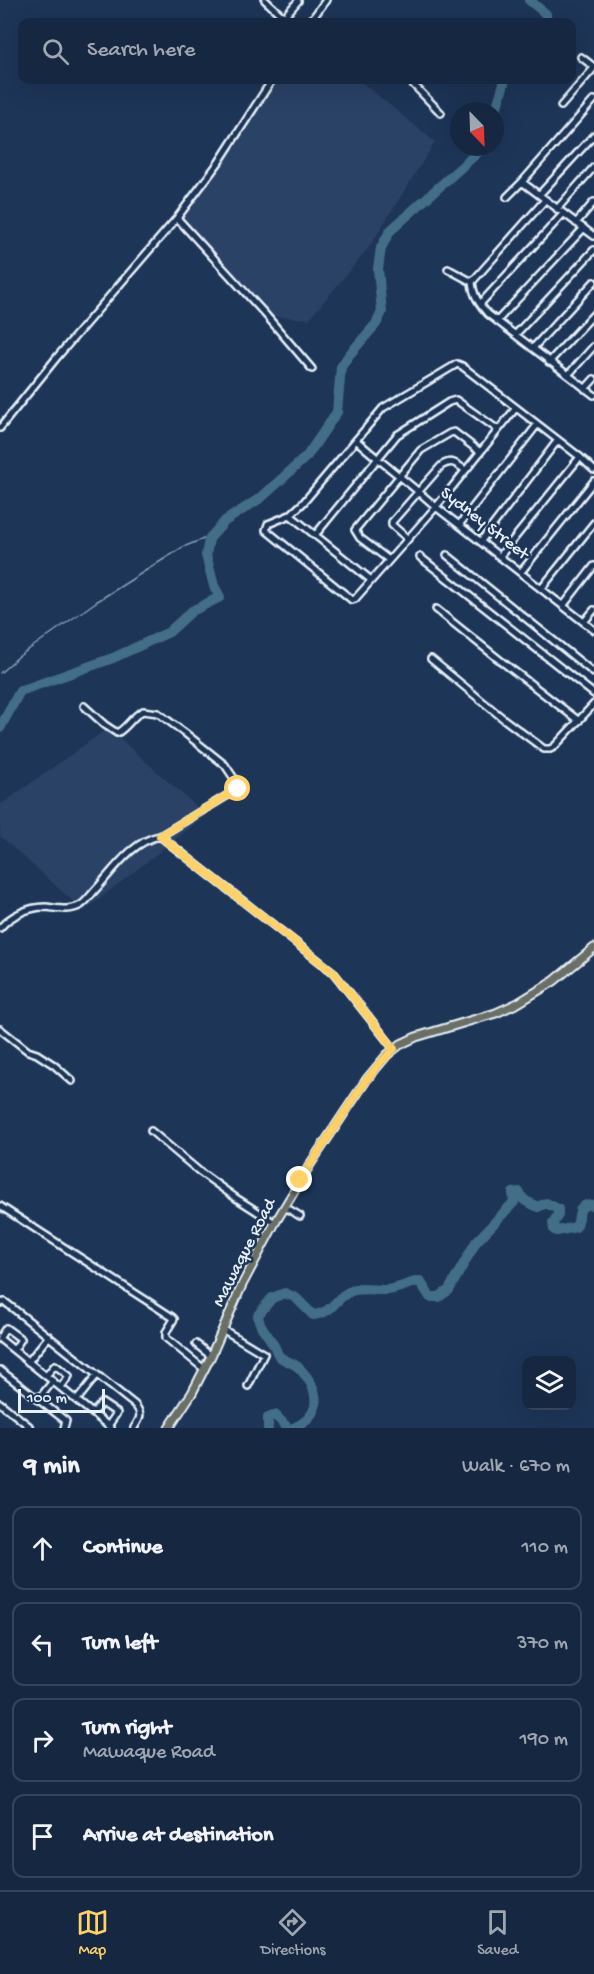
<!DOCTYPE html>
<html lang="en">
<head>
<meta charset="utf-8">
<style>
	body { margin:0; font-family:"Gochi Hand",sans-serif; background:#1f3048; color:#f1f3f6 }
	.controls { position:absolute; right:18px; bottom:18px; display:grid; overflow:hidden; border-radius:12px; box-shadow:0 6px 24px #0002 }
	.controls button { width:54px; height:54px; display:grid; place-items:center; padding:0; border:0; border-bottom:2px solid #35445a; background:#162841; color:#f1f3f6; font:30px sans-serif }
	.compass { position:absolute; left:450px; top:102px; width:54px; height:54px; border-radius:50%; background:#162841; box-shadow:0 6px 24px #0002; rotate:157deg }
	.scale { position:absolute; left:18px; bottom:15px; width:87px; box-sizing:border-box; padding-left:6px; border:3px solid #e8f1f8; border-top:0; font-size:16px; line-height:21px; white-space:nowrap; color:#e8f1f8; -webkit-text-stroke:4px #1d3557; paint-order:stroke }
	.stop { position:absolute; width:18px; height:18px; margin:-14px; border:4px solid #ffd166; border-radius:50%; background:#fff }
	.stop.end { background:#ffd166; border-color:#fff; box-shadow:0 2px 6px #0008 }
	.list { margin:0; padding:0; list-style:none }
	h2 { display:flex; justify-content:space-between; align-items:center; height:78px; margin:0; padding:0 24px; font-size:26px }
	h2 small { font-size:20px; font-weight:400; color:#9ea6b1 }
	.list li { display:grid; grid-template-columns:39px 1fr auto; gap:18px; align-items:center; box-sizing:border-box; height:84px; margin:0 12px 12px; padding:0 12px; border:2px solid #35445a; border-radius:12px }
	.list b { display:block; font-size:22px; white-space:nowrap }
	.list p { margin:0; font-size:20px; white-space:nowrap; color:#9ea6b1 }
	.list em { font-size:20px; font-style:normal; color:#9ea6b1 }
	.icon { flex:none; width:33px; height:33px; fill:none; stroke:currentColor; stroke-width:2; stroke-linecap:round; stroke-linejoin:round }
	.map { position:relative; flex:none; width:594px; height:1428px; overflow:hidden }
	.search { position:absolute; background:#162841; box-shadow:0 6px 24px #0002; left:18px; right:18px; top:18px; height:66px; display:flex; align-items:center; gap:15px; box-sizing:border-box; padding:0 21px; border-radius:12px; color:#9ea6b1; font-size:22px }
	.sheet { height:462px; background:#162841 }
	nav { display:flex; justify-content:space-around; align-items:center; box-sizing:border-box; height:84px; border-top:2px solid #35445a; background:#162841; font-size:16px; color:#9ea6b1 }
	nav a { display:grid; justify-items:center; gap:3px }
	nav .on { color:#ffd166 }
	.map>svg:first-child { display:block }
</style>
</head>
<body>
<div class="map">
<svg width="594" height="1428" viewBox="0 0 594 1428">
	<rect width="100%" height="100%" fill="#1d3557"/>
	<filter id="ink" filterUnits="userSpaceOnUse"><feTurbulence type="fractalNoise" baseFrequency=".0167" numOctaves="2"/><feDisplacementMap in="SourceGraphic" scale="12" xChannelSelector="R" yChannelSelector="G"/><feConvolveMatrix kernelMatrix="1 2 1 2 8 2 1 2 1" color-interpolation-filters="sRGB"/></filter>
	<g filter="url(#ink)">
		<!-- built -->
		<path fill="#2c4266" d="M 278,80 L 359,80 L 435,142 L 367,250 L 309,319 L 268,316 L 182,220 L 241,137 Z
			M 108,728 L 206,815 L 84,911 L 0,836 L 0,805 Z"/>
		<g fill="none" stroke-linecap="round" stroke-linejoin="round">
			<!-- stream -->
			<path stroke="#84a2b5" stroke-width="1.5" d="M 0,673 L 18,657 L 96,602 L 183,547 L 211,536"/>
			<!-- river -->
			<path stroke="#426e88" stroke-width="10" d="M 529,0 L 546,14 L 546,22
				M 495,113 L 505,80
				M 0,728 L 20,691 L 113,658 L 169,632 L 192,611 L 220,597 L 214,586 L 206,555 L 209,539 L 225,521 L 262,497 L 307,456 L 337,412 L 341,367 L 349,355 L 376,324 L 382,312 L 378,269 L 381,248 L 390,231 L 477,153 L 480,147
				M 268,1428 L 268,1418 L 275,1415 L 288,1428
				M 293,1428 C 324,1415 320,1389 299,1368 C 294,1362 285,1362 279,1356 C 276,1352 276,1348 273,1344 C 268,1334 258,1326 258,1315 L 272,1298 L 285,1293 L 296,1298 L 313,1315 C 335,1312 333,1300 349,1292 C 360,1286 375,1291 387,1290 C 398,1289 409,1283 420,1281 L 430,1297 L 439,1297 L 449,1290 L 476,1242 L 514,1202 L 513,1193 L 519,1192 L 524,1200 L 538,1207 L 546,1203 L 558,1209 L 558,1215 L 553,1223 L 554,1230 L 557,1231 L 576,1227 C 582,1217 574,1203 594,1205"/>
			<!-- minor casing -->
			<g stroke="#e8f1f8" stroke-width="10">
				<path id="minor" d="M 265,0 L 280,14 L 285,16 L 298,1
					M 310,22 L 326,0
					M 581,57 L 594,67
					M 409,80 L 441,113
					M 561,106 L 594,68
					M 522,182 L 594,100
					M 539,195 L 594,135
					M 507,197 L 522,182 L 594,236
					M 545,200 L 472,282 C 473,295 479,304 488,314 L 594,395
					M 557,209 L 594,167
					M 177,218 L 265,314 L 312,369
					M 576,223 L 594,202
					M 448,269 L 472,282
					M 480,304 L 563,214
					M 497,321 L 584,228
					M 516,334 L 594,250
					M 533,348 L 594,282
					M 549,362 L 594,314
					M 568,375 L 594,346
					M 585,389 L 594,379
					M 516,408 L 436,507 L 355,599 L 352,600 L 266,530 L 268,524 L 290,515 L 303,503 L 383,408 L 457,364 L 462,366 L 580,457 L 594,470
					M 0,428 L 58,356 L 177,218 L 219,162 L 272,80
					M 356,440 C 381,463 410,483 436,507 L 594,630
					M 290,515 L 371,580
					M 459,525 L 537,425
					M 316,534 L 397,435 L 449,402 L 456,400 L 497,429
					M 408,539 L 392,525 L 392,522 L 441,466 C 451,459 456,463 465,470
					M 481,541 L 558,440
					M 447,555 L 594,673
					M 500,556 L 580,457
					M 420,557 L 594,694
					M 389,560 L 360,538 L 355,530 L 421,450 L 450,433 L 454,432 L 479,451
					M 521,572 L 594,481
					M 541,589 L 594,523
					M 563,606 L 594,566
					M 436,609 L 501,661 L 579,721
					M 584,622 L 594,610
					M 431,659 L 505,720 L 544,749 L 550,749 L 554,747 L 594,704
					M 160,836 L 333,972 L 394,1049
					M 0,928 C 10,916 28,907 45,907 C 57,908 69,912 81,905 C 87,901 92,893 97,888 C 114,869 134,840 160,836 L 238,789 L 239,786 L 225,765 L 185,733 L 158,713 L 143,711 C 132,716 127,728 117,733 L 105,725 L 84,706
					M 0,1029 L 28,1051 L 37,1054 L 54,1065 L 72,1081
					M 151,1131 L 200,1172 L 236,1198 L 275,1223
					M 0,1206 L 172,1317 L 174,1319 L 166,1332 L 166,1338 L 204,1369
					M 285,1207 L 300,1216
					M 0,1303 L 5,1302 L 135,1405 C 143,1415 140,1418 134,1428
					M 224,1330 L 264,1354 L 248,1386
					M 0,1337 L 6,1328 L 21,1339 L 14,1350
					M 0,1339 L 111,1428
					M 196,1344 L 211,1356
					M 28,1362 L 49,1336
					M 0,1370 L 66,1421 L 64,1428
					M 46,1376 L 55,1365 L 69,1376 L 61,1387
					M 38,1400 L 53,1381
					M 77,1400 L 97,1375
					M 0,1403 L 29,1426 L 30,1428
					M 93,1413 L 102,1403 L 117,1413 L 108,1426"/>
			</g>
			<!-- major casing -->
			<g stroke="#e8f1f8" stroke-width="11">
				<path id="major" d="M 169,1428 L 192,1393 L 211,1356 L 242,1285 L 275,1223 L 311,1163 L 367,1079 L 387,1055 L 401,1044 L 416,1037 L 496,1013 L 518,1003 L 554,981 L 594,948"/>
			</g>
			<!-- minor -->
			<use href="#minor" stroke="#1d3557" stroke-width="5"/>
			<!-- major -->
			<use href="#major" stroke="#6b7065" stroke-width="7"/>
		</g>
	</g>
	<g fill="none" stroke-linecap="round" stroke-linejoin="round" filter="url(#ink)">
		<!-- route -->
		<path stroke="#ffd166" stroke-width="8" d="M 238,789 L 160,836 L 333,972 L 394,1049 L 381,1062 L 367,1079 L 300,1180"/>
	</g>
	<g text-anchor="middle" dominant-baseline="central" stroke-width="5" stroke-linejoin="round" paint-order="stroke">
		<!-- street labels -->
		<g font-size="18" fill="#e8f1f8" stroke="#1d3557">
			<text transform="translate(484 524) rotate(38)">Sydney Street</text>
			<text transform="translate(245 1253) rotate(-63)">Mawaque Road</text>
		</g>
	</g>
</svg>
<div class="controls">
<button><svg class="icon" aria-label="layers" viewBox="0 0 24 24"><path d="M12 4l9 5-9 5-9-5zM3 14l9 5 9-5"/></svg></button>
</div>
<svg class="compass" viewBox="-18 -18 36 36"><path d="M0-13l5 13h-10z" fill="#e53935"/><path d="M0 13l5-13h-10z" fill="#9ea6b1"/></svg>
<div class="scale">100 m</div>
<div class="stop" style="left:238px;top:789px"></div>
<div class="stop end" style="left:300px;top:1180px"></div>
<div class="search"><svg class="icon" aria-label="search" viewBox="0 0 24 24"><circle cx="10" cy="10" r="6"/><path d="M15 15l6 6"/></svg>Search here</div>
</div>
<section class="sheet">
<h2>9 min<small>Walk · 670 m</small></h2>
<ul class="list">
<li><svg class="icon" aria-label="ahead" viewBox="0 0 24 24"><path d="M12 20V5M6 11l6-6 6 6"/></svg><div><b>Continue</b></div><em>110 m</em></li>
<li><svg class="icon" aria-label="left" viewBox="0 0 24 24"><path d="M17 20v-9H6M10 6l-5 5 5 5"/></svg><div><b>Turn left</b></div><em>370 m</em></li>
<li><svg class="icon" aria-label="right" viewBox="0 0 24 24"><path d="M7 20v-9h11M14 6l5 5-5 5"/></svg><div><b>Turn right</b><p>Mawaque Road</p></div><em>190 m</em></li>
<li><svg class="icon" aria-label="arrive" viewBox="0 0 24 24"><path d="M6 21V4h12l-3 4 3 4H6"/></svg><div><b>Arrive at destination</b></div></li>
</ul>
</section>
<nav>
<a class="on"><svg class="icon" aria-label="map" viewBox="0 0 24 24"><path d="M3 6l6-2 6 2 6-2v14l-6 2-6-2-6 2zM9 4v14M15 6v14"/></svg>Map</a>
<a><svg class="icon" aria-label="directions" viewBox="0 0 24 24"><path d="M12 3l9 9-9 9-9-9zM9 14v-3h6M13 9l2 2-2 2"/></svg>Directions</a>
<a><svg class="icon" aria-label="saved" viewBox="0 0 24 24"><path d="M7 4h10v16l-5-4-5 4z"/></svg>Saved</a>
</nav>
</body>
</html>
